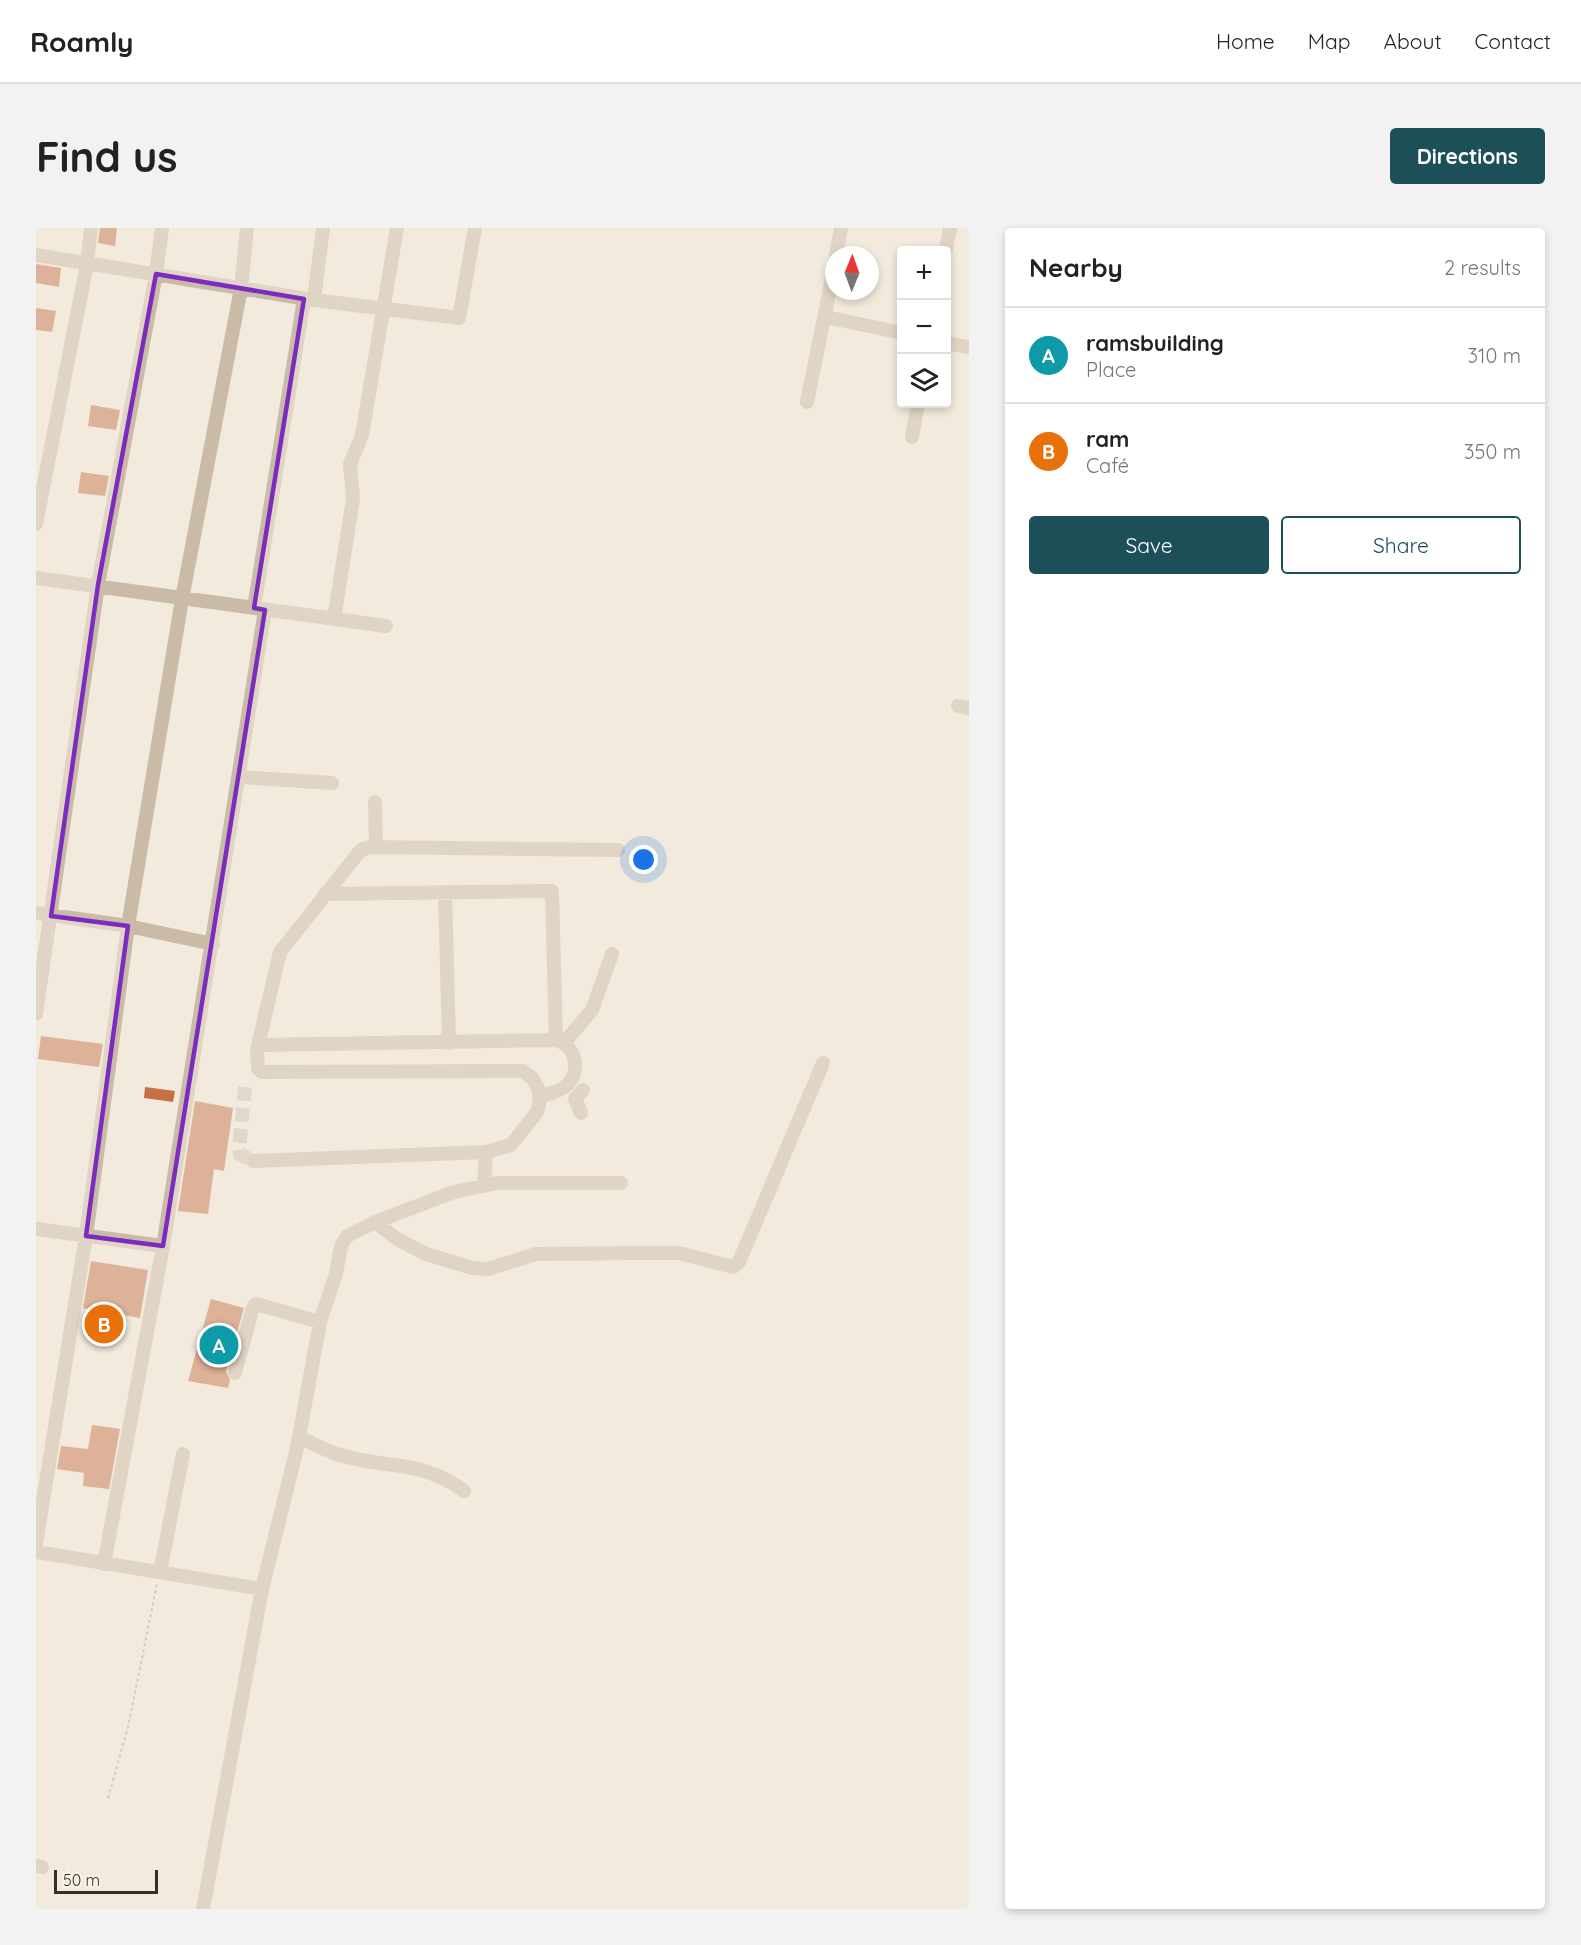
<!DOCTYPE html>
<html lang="en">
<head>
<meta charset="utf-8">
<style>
	body { margin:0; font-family:Quicksand,sans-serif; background:#f2f2f2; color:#222 }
	.controls { position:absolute; right:18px; top:18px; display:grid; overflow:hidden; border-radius:6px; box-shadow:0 3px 9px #0003 }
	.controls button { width:54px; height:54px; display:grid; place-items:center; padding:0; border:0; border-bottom:2px solid #e0e0e0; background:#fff; color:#222; font:30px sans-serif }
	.compass { position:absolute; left:789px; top:18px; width:54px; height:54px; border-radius:50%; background:#fff; box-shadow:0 3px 9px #0003; rotate:1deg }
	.scale { position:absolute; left:18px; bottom:15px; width:104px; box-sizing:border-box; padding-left:6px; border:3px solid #372e28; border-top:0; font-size:16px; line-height:21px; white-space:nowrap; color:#372e28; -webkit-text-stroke:4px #faf3e8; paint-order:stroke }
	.you { position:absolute; left:608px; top:632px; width:21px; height:21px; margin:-15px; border:4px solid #fff; border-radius:50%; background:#1a73e8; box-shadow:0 0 0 9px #1a73e833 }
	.badge { display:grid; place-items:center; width:39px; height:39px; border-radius:50%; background:#1d4f59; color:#fff; font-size:20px; font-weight:700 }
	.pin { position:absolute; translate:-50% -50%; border:3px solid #fff; box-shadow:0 2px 6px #0006 }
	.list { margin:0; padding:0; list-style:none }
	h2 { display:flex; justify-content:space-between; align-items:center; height:78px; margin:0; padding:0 24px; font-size:26px }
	h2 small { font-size:20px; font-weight:400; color:#767676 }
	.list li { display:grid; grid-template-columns:39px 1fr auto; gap:18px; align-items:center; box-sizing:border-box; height:96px; padding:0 24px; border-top:2px solid #e0e0e0 }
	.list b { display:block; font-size:22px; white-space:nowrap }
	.list p { margin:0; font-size:20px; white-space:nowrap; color:#767676 }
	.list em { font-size:20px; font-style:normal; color:#767676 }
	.actions { display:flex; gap:12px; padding:18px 24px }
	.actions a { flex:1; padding:14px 0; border:2px solid #1d4f59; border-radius:6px; text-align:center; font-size:21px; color:#1d4f59 }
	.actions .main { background:#1d4f59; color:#fff }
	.icon { flex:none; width:33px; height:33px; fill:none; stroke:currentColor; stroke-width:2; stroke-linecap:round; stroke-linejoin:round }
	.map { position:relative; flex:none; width:933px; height:1681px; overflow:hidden; border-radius:6px }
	header { display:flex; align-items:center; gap:36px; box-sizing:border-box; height:84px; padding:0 30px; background:#fff; border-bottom:2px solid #e0e0e0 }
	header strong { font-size:28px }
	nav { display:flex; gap:33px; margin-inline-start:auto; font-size:21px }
	.intro { display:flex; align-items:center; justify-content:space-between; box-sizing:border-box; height:144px; padding:0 36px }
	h1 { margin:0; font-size:42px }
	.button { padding:15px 27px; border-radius:6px; background:#1d4f59; color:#fff; font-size:21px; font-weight:700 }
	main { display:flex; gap:36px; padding:0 36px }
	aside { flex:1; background:#fff; border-radius:6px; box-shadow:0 3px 9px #0003 }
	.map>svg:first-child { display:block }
</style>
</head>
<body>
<header>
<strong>Roamly</strong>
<nav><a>Home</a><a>Map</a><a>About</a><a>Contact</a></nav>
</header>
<div class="intro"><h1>Find us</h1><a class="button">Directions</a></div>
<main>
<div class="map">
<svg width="933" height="1681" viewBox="0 0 933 1681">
	<rect width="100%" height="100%" fill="#f2eadc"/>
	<!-- building -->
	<path fill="#c67046" d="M 64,0 L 81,0 L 79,18 L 62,15 Z
		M 0,36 L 25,40 L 23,59 L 0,55 Z
		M 0,80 L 20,83 L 16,104 L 0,102 Z
		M 55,177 L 84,182 L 80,202 L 52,198 Z
		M 45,244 L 73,248 L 69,268 L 42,265 Z
		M 5,808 L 67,816 L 63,839 L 2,831 Z
		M 109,859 L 139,863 L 137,874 L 108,870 Z
		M 159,873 L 197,880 L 188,943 L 178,941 L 172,986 L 142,983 Z
		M 55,1033 L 112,1042 L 104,1090 L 47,1080 Z
		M 175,1071 L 208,1080 L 190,1143 L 194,1152 L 192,1160 L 152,1153 Z
		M 56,1197 L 84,1201 L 73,1261 L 47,1258 L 48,1245 L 21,1241 L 25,1218 L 52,1221 Z"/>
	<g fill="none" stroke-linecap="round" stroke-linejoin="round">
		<!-- minor-tunnel -->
		<path stroke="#cdc4b8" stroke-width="14" stroke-dasharray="14 7" stroke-linecap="butt" d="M 209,859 L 203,920 L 204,926 L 217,933"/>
		<!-- path -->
		<path stroke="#b6a592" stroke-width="2" stroke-dasharray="3 3" stroke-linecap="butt" d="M 72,1570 L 92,1499 L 121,1356"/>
		<!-- minor -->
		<path stroke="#cabba8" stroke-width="14" d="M 910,22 L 914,0
			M 0,27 L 278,72 L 423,90 L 439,0
			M 800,27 L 805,0
			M 278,72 L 287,0
			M 790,89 L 866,105
			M 910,115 L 933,119
			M 771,174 L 798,41
			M 876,209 L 882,176
			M 0,296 L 51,36 L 55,0
			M 0,350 L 350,398
			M 218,380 L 268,71
			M 298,391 L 317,271 L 314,236 L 326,207 L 361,0
			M 922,478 L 933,480
			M 203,549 L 296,555
			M 339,574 L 340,619
			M 409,665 L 413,815
			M 289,666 L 516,663 L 520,812
			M 0,685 L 92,698 L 177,716
			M 0,786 L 62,357 L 120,46 L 126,0
			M 529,814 L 556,782 L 576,726
			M 223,817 L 520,812 C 540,817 546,844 530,858 C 523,864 511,866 503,869
			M 545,885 L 539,871 L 547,862
			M 217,933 L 450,924
			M 448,958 L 450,924 L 475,917 L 501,884 L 504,873 L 502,860 L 496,850 L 487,843 L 226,844 L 222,841 L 221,822 L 244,724 L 320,628 L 325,622 L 334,619 L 582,622
			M 339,994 L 361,1011 L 390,1026 L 436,1040 L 452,1041 L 500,1026 L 600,1025 L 643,1025 L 697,1039 L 703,1034 L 787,835
			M 0,1001 L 127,1018 L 229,382
			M 199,1145 L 217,1079 L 220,1076 L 284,1094
			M 263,1209 C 275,1215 288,1222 301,1226 C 349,1242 383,1230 428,1263
			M 0,1316 L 50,1008 L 92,698 L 146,371 L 205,60 L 211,0
			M 0,1324 L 226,1361
			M 68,1336 L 127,1018
			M 124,1344 L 147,1226
			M 0,1638 L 6,1639
			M 167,1681 L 226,1361 L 261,1220 L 284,1094 L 300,1046 L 305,1018 L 311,1008 L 339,994 L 418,964 L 461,955 L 585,955"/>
	</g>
	<!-- marked area -->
	<path d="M0 0H933V1681H0ZM 120,46 L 268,71 L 218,380 L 229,382 L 127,1018 L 50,1008 L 92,698 L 15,688 L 62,357 Z" fill="#f2eadc" fill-opacity=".55" fill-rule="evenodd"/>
	<path fill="none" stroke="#7b2cbf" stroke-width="4.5" stroke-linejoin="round" d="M 120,46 L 268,71 L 218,380 L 229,382 L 127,1018 L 50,1008 L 92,698 L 15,688 L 62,357 Z"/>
</svg>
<div class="controls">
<button>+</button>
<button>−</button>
<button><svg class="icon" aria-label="layers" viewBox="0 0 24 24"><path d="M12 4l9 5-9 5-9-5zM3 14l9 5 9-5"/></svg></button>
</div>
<svg class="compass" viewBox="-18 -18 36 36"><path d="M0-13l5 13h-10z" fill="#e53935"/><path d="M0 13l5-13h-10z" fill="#767676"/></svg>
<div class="scale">50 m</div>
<div class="you"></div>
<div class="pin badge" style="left:183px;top:1117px;background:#0f9aa8">A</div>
<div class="pin badge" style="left:68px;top:1096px;background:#e8710a">B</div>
</div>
<aside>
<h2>Nearby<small>2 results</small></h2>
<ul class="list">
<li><span class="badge" style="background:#0f9aa8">A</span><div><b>ramsbuilding</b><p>Place</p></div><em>310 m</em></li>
<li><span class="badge" style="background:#e8710a">B</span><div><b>ram</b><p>Café</p></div><em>350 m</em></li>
</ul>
<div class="actions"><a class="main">Save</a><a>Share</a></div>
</aside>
</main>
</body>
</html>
